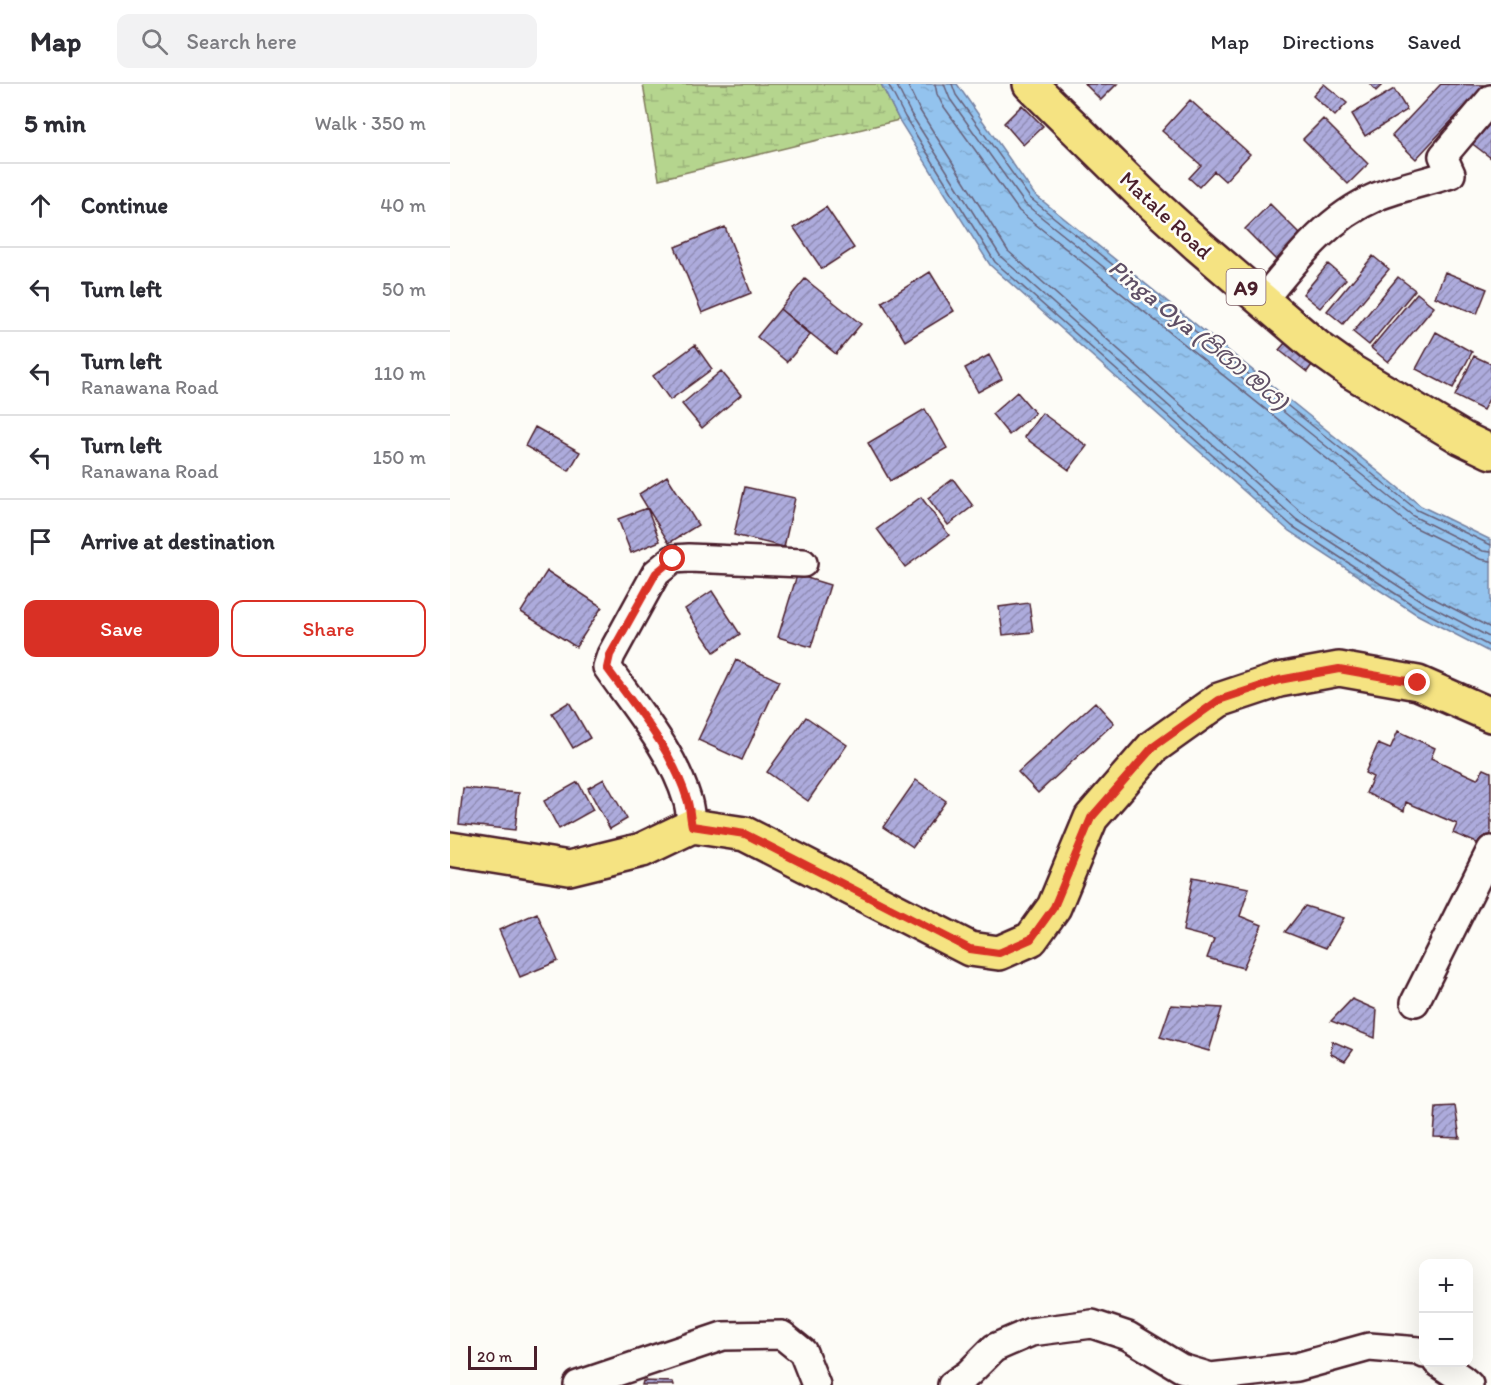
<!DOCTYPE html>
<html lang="en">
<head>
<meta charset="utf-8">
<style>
	body { margin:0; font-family:Itim,"Noto Sans Sinhala",sans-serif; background:#f2f2f3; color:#2b2b33 }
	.controls { position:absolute; right:18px; bottom:18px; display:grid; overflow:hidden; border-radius:12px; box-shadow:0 6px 24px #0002 }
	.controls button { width:54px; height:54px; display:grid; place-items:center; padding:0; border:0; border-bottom:2px solid #e1e1e2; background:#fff; color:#2b2b33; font:30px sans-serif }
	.scale { position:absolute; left:18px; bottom:15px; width:69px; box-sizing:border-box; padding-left:6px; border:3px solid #4a1f2b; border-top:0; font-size:16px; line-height:21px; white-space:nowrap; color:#4a1f2b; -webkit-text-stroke:4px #fdfcf7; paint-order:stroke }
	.stop { position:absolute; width:18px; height:18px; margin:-14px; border:4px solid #d93025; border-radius:50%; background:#fff }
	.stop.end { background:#d93025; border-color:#fff; box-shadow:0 2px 6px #0008 }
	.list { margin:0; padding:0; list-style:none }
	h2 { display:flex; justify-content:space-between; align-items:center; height:78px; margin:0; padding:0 24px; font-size:26px }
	h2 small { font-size:20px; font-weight:400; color:#7c7c81 }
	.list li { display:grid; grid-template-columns:39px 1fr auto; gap:18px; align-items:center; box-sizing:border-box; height:84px; padding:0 24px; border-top:2px solid #e1e1e2 }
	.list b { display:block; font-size:22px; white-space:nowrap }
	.list p { margin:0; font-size:20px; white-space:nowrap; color:#7c7c81 }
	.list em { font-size:20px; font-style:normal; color:#7c7c81 }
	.actions { display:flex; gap:12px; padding:18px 24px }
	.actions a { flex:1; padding:14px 0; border:2px solid #d93025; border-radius:12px; text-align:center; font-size:21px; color:#d93025 }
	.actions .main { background:#d93025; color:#fff }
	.icon { flex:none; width:33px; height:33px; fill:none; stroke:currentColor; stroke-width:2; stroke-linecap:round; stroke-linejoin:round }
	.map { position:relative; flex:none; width:1041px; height:1301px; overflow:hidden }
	header { display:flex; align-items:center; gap:36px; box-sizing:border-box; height:84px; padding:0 30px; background:#fff; border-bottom:2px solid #e1e1e2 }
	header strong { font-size:28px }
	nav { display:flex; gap:33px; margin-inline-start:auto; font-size:21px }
	.search { width:420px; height:54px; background:#f2f2f3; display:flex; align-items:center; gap:15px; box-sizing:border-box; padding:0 21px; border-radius:12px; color:#7c7c81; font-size:22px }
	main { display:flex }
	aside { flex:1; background:#fff }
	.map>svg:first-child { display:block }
</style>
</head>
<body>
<header>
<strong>Map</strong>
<div class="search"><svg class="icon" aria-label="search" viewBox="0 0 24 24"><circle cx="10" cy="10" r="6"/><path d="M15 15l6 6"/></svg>Search here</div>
<nav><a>Map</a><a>Directions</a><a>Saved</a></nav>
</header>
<main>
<aside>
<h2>5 min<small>Walk · 350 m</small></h2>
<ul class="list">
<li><svg class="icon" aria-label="ahead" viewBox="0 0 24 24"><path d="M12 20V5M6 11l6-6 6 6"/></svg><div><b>Continue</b></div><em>40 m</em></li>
<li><svg class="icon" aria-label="left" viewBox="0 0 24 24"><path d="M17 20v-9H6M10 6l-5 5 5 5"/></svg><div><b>Turn left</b></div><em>50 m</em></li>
<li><svg class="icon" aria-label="left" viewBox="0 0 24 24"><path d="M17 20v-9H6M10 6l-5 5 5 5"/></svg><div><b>Turn left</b><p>Ranawana Road</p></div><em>110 m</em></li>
<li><svg class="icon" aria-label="left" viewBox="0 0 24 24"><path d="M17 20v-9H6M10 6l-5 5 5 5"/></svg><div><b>Turn left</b><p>Ranawana Road</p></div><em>150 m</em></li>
<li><svg class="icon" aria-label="arrive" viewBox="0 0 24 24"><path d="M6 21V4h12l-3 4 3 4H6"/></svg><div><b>Arrive at destination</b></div></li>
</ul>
<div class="actions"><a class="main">Save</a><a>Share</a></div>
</aside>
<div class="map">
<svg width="1041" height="1301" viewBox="0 0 1041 1301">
	<defs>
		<pattern id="wetland-marsh" width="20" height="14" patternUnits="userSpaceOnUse" patternTransform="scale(1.5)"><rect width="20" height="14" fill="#b5d58e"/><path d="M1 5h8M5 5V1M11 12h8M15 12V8" fill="none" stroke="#9db67b"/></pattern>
		<pattern id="water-ripples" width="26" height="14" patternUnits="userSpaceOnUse" patternTransform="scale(1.5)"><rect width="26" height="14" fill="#93c3ee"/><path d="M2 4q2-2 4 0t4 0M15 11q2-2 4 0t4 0" fill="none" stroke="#80a7cc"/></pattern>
		<pattern id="building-hatch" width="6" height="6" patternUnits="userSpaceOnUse" patternTransform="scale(1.5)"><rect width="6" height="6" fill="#adabdc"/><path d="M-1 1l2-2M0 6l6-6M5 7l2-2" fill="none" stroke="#8f8bb3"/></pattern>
	</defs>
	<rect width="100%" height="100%" fill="#fdfcf7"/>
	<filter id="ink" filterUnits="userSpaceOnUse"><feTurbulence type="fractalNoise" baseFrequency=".0167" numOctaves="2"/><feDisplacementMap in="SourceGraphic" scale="12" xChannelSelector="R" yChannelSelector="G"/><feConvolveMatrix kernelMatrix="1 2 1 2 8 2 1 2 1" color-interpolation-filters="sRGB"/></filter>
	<g filter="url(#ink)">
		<!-- wetland -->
		<path fill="url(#wetland-marsh)" stroke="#807a5c" stroke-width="1.5" d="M 193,0 L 431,0 L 449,36 L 209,95 Z"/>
		<!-- water -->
		<path fill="url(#water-ripples)" stroke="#7681a0" stroke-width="1.5" d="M 431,0 L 507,0 L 584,110 L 971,422 L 1041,456 L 1041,569 L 966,530 L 839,447 L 540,181 L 449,36 Z"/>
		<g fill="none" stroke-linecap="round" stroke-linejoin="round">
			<!-- shore -->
			<path stroke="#676179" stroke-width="1.5" d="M 438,0 L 455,33 L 545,178 L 842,442 L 969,525 L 1041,563
				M 446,0 L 461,30 L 551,173 L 847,436 L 973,518 L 1041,554
				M 457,0 L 469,25 L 558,167 L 852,429 L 977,511 L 1041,544
				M 485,0 L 487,10 L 492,20 L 569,127 L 958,440 L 1030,475 L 1041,477
				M 494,0 L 500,15 L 575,120 L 963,432 L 1033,467 L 1041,468
				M 502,0 L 506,11 L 580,114 L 967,426 L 1041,461"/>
		</g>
		<!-- building -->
		<path fill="url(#building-hatch)" stroke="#4a1f2b" stroke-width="1.5" d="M 635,0 L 667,0 L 651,16 Z
			M 874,0 L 897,19 L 885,32 L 863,12 Z
			M 920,0 L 933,0 L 926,7 Z
			M 991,0 L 1035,1 L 966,75 L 942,52 Z
			M 944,5 L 957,26 L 915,52 L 902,30 Z
			M 740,16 L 800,70 L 775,97 L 764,87 L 749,103 L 739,94 L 751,81 L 712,47 Z
			M 572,21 L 593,42 L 573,61 L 554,39 Z
			M 1041,25 L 1041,74 L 1016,55 Z
			M 873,35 L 918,80 L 898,100 L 853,55 Z
			M 820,120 L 852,152 L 827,177 L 795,145 Z
			M 376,123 L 404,164 L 372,185 L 344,144 Z
			M 275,143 L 301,209 L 252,229 L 225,163 Z
			M 923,172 L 939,185 L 893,240 L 877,227 Z
			M 878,180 L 896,195 L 870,224 L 853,210 Z
			M 480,188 L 504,227 L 455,257 L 432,218 Z
			M 995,188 L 1037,205 L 1027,230 L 985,213 Z
			M 948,193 L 965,206 L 919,261 L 903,248 Z
			M 355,195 L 411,240 L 386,270 L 330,225 Z
			M 967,209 L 984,223 L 938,278 L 921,264 Z
			M 330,225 L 360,251 L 337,278 L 307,253 Z
			M 986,248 L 1022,268 L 1003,304 L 966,285 Z
			M 835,259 L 862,281 L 857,288 L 829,266 Z
			M 245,261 L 262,285 L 220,316 L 203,292 Z
			M 539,271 L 552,295 L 528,308 L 515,284 Z
			M 1024,272 L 1041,280 L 1041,311 L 1033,326 L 1005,312 Z
			M 271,287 L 291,311 L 252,344 L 232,320 Z
			M 567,308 L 585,329 L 559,351 L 542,330 Z
			M 475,325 L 497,364 L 440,397 L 418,359 Z
			M 592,329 L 637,362 L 619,386 L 574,353 Z
			M 85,343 L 130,368 L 119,387 L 75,362 Z
			M 217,392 L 248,441 L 219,459 L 189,410 Z
			M 503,395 L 523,422 L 498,441 L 478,414 Z
			M 295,403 L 345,414 L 334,463 L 284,451 Z
			M 471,413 L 499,451 L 455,483 L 427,445 Z
			M 197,424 L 210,457 L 181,469 L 168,435 Z
			M 97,487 L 152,523 L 126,563 L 71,528 Z
			M 347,491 L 380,501 L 361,563 L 328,553 Z
			M 262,507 L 290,550 L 264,568 L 235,525 Z
			M 579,519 L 583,548 L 553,551 L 549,523 Z
			M 286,576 L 329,597 L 292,676 L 248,656 Z
			M 119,618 L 140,654 L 123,664 L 102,629 Z
			M 645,618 L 664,639 L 588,709 L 568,688 Z
			M 356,633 L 397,661 L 358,717 L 317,688 Z
			M 948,647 L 985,664 L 981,674 L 1027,695 L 1034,685 L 1041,688 L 1041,760 L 1039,764 L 1003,749 L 1007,740 L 956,718 L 954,727 L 916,709 L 923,693 L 915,689 L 928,660 L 940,665 Z
			M 154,695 L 177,735 L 160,745 L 138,704 Z
			M 466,696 L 496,717 L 463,763 L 433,743 Z
			M 128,698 L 143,726 L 109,745 L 94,717 Z
			M 13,704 L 69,709 L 65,746 L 9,740 Z
			M 743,793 L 799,804 L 790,832 L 812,841 L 793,884 L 757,874 L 764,855 L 733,847 Z
			M 855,822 L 894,834 L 876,864 L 835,848 Z
			M 87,829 L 108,877 L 70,893 L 49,846 Z
			M 902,915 L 927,926 L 925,954 L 881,937 Z
			M 721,921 L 772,924 L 759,967 L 710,953 Z
			M 882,957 L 903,966 L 895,977 L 881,970 Z
			M 1005,1022 L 1010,1054 L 984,1053 L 986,1023 Z
			M 193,1297 L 223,1298 L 224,1301 L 192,1301 Z"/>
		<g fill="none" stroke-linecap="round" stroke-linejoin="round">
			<!-- minor casing -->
			<g stroke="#4a1f2b" stroke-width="32">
				<path id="minor" d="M 812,217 C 845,177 877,134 926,113 C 950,103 977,98 1001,90 L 993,72 L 1041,15
					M 242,742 C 240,733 240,723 237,715 C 222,666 186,625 157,583 L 161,571 L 206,489 L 223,475 L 239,474 L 353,479
					M 965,918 L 1041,766
					M 987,1278 L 1012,1295 L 1019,1301
					M 128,1301 L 273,1252 L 332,1251 L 353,1268 L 366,1301
					M 502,1301 L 518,1290 L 544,1264 L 581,1248 L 642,1240 L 678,1252 L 731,1284 L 761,1293 L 847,1283 L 919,1263 L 969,1267 L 974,1270"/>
			</g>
			<!-- major casing -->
			<g stroke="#4a1f2b" stroke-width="38">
				<path id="major" d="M 0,765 L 119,784 L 192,766 L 242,742 L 295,750 L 520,865 L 549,869 L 581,855 L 604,823 L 641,734 L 703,663 L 769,616 L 829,596 L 889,585 L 968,599 L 1041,631"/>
			</g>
			<!-- highway casing -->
			<g stroke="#4a1f2b" stroke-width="38">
				<path id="highway" d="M 580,0 L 694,112 L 748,161 L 867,263 L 902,288 L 1012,354 L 1041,368"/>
			</g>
			<!-- minor -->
			<use href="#minor" stroke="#fdfcf7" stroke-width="27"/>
			<!-- major -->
			<use href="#major" stroke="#f5e382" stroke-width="33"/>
			<!-- highway -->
			<use href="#highway" stroke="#f5e382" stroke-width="33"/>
		</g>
	</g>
	<g fill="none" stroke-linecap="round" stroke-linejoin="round" filter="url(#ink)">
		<!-- route -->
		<path stroke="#d93025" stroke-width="8" d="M 223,475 L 206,489 L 160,571 L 157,584 C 186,624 222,666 237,715 C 240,723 240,734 242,742 L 295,750 L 520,865 L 549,869 L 581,855 L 604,823 L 641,734 L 703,663 L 769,616 L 829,596 L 889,585 L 968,599"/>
	</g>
	<g text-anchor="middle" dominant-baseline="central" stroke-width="5" stroke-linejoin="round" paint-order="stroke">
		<!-- shield labels -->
		<rect fill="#fdfcf7" stroke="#806168" stroke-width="1.5" x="776.5" y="185" width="39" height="36" rx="4.5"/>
		<g font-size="21" font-weight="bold" fill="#4a1f2b">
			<text x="796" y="203">A9</text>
		</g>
		<!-- street labels -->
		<g font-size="22" fill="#4a1f2b" stroke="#fdfcf7">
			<text transform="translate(716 131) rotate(43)">Matale Road</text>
		</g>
		<!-- water labels -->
		<g font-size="24" font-style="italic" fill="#605066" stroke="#fdfcf7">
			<text transform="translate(749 250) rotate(39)">Pinga Oya (පිඟා ඔය)</text>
		</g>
	</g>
</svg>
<div class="controls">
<button>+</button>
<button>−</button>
</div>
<div class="scale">20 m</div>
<div class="stop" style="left:223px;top:475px"></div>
<div class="stop end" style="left:968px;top:599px"></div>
</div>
</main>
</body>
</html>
